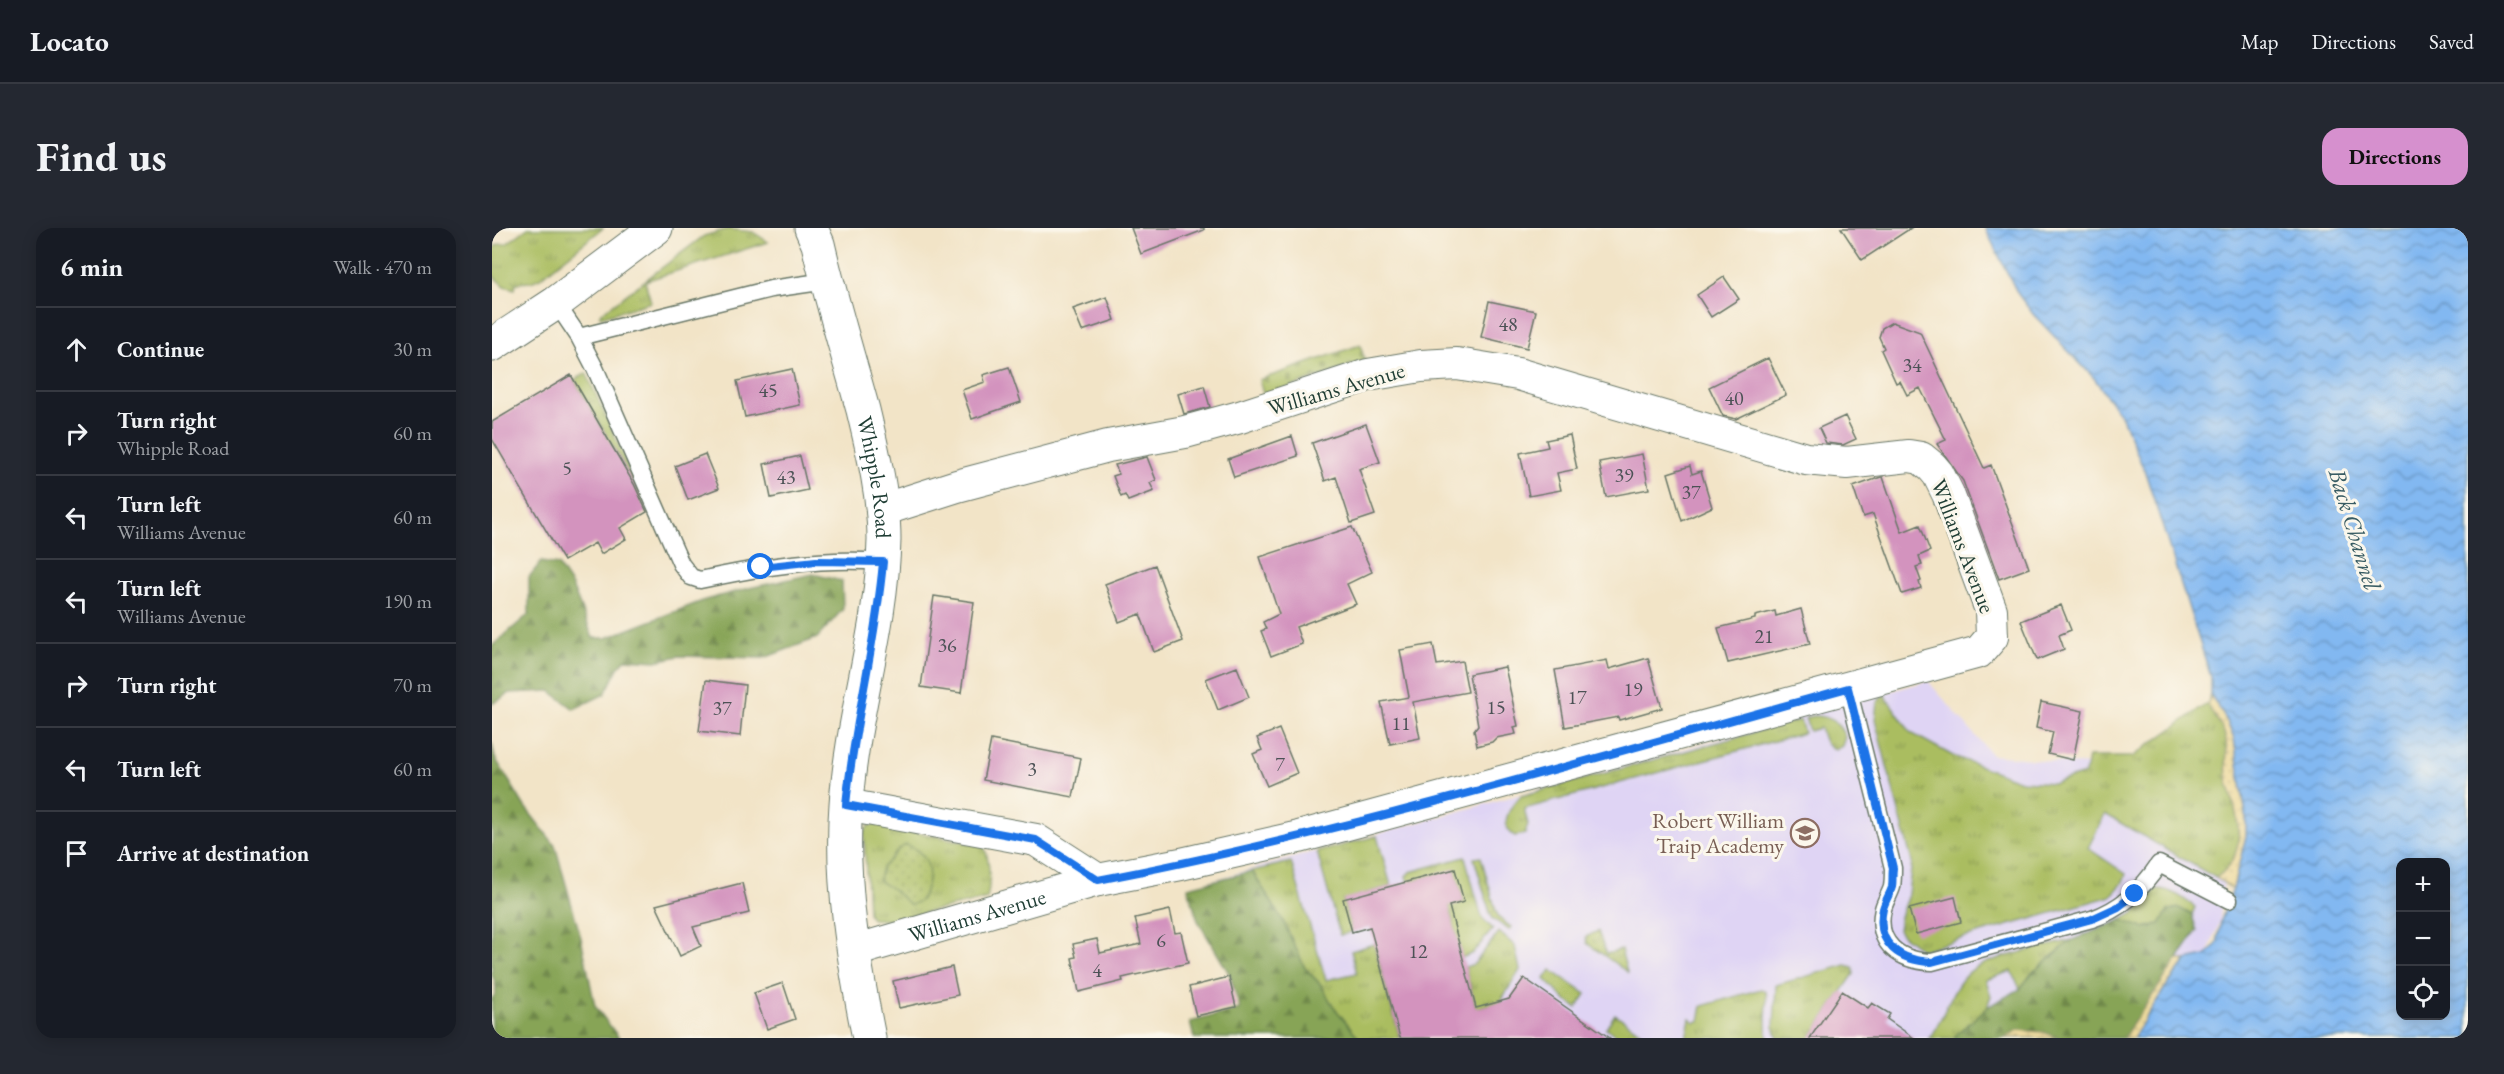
<!DOCTYPE html>
<html lang="en">
<head>
<meta charset="utf-8">
<style>
	body { margin:0; font-family:"EB Garamond",serif; background:#242831; color:#f1f3f6 }
	.controls { position:absolute; right:18px; bottom:18px; display:grid; overflow:hidden; border-radius:12px; box-shadow:0 3px 15px #0003 }
	.controls button { width:54px; height:54px; display:grid; place-items:center; padding:0; border:0; border-bottom:2px solid #363941; background:#171b24; color:#f1f3f6; font:30px sans-serif }
	.stop { position:absolute; width:18px; height:18px; margin:-14px; border:4px solid #1a73e8; border-radius:50%; background:#fff }
	.stop.end { background:#1a73e8; border-color:#fff; box-shadow:0 2px 6px #0008 }
	.list { margin:0; padding:0; list-style:none }
	h2 { display:flex; justify-content:space-between; align-items:center; height:78px; margin:0; padding:0 24px; font-size:26px }
	h2 small { font-size:20px; font-weight:400; color:#9ea1a6 }
	.list li { display:grid; grid-template-columns:39px 1fr auto; gap:18px; align-items:center; box-sizing:border-box; height:84px; padding:0 24px; border-top:2px solid #363941 }
	.list b { display:block; font-size:22px; white-space:nowrap }
	.list p { margin:0; font-size:20px; white-space:nowrap; color:#9ea1a6 }
	.list em { font-size:20px; font-style:normal; color:#9ea1a6 }
	.icon { flex:none; width:33px; height:33px; fill:none; stroke:currentColor; stroke-width:2; stroke-linecap:round; stroke-linejoin:round }
	.map { position:relative; flex:none; width:1976px; height:810px; overflow:hidden; border-radius:18px }
	header { display:flex; align-items:center; gap:36px; box-sizing:border-box; height:84px; padding:0 30px; background:#171b24; border-bottom:2px solid #363941 }
	header strong { font-size:28px }
	nav { display:flex; gap:33px; margin-inline-start:auto; font-size:21px }
	.intro { display:flex; align-items:center; justify-content:space-between; box-sizing:border-box; height:144px; padding:0 36px }
	h1 { margin:0; font-size:42px }
	.button { padding:15px 27px; border-radius:18px; background:#d690ce; color:#111; font-size:21px; font-weight:700 }
	main { display:flex; gap:36px; padding:0 36px }
	aside { flex:1; background:#171b24; border-radius:18px; box-shadow:0 3px 15px #0003 }
	.map>svg:first-child { display:block }
</style>
</head>
<body>
<header>
<strong>Locato</strong>
<nav><a>Map</a><a>Directions</a><a>Saved</a></nav>
</header>
<div class="intro"><h1>Find us</h1><a class="button">Directions</a></div>
<main>
<aside>
<h2>6 min<small>Walk · 470 m</small></h2>
<ul class="list">
<li><svg class="icon" aria-label="ahead" viewBox="0 0 24 24"><path d="M12 20V5M6 11l6-6 6 6"/></svg><div><b>Continue</b></div><em>30 m</em></li>
<li><svg class="icon" aria-label="right" viewBox="0 0 24 24"><path d="M7 20v-9h11M14 6l5 5-5 5"/></svg><div><b>Turn right</b><p>Whipple Road</p></div><em>60 m</em></li>
<li><svg class="icon" aria-label="left" viewBox="0 0 24 24"><path d="M17 20v-9H6M10 6l-5 5 5 5"/></svg><div><b>Turn left</b><p>Williams Avenue</p></div><em>60 m</em></li>
<li><svg class="icon" aria-label="left" viewBox="0 0 24 24"><path d="M17 20v-9H6M10 6l-5 5 5 5"/></svg><div><b>Turn left</b><p>Williams Avenue</p></div><em>190 m</em></li>
<li><svg class="icon" aria-label="right" viewBox="0 0 24 24"><path d="M7 20v-9h11M14 6l5 5-5 5"/></svg><div><b>Turn right</b></div><em>70 m</em></li>
<li><svg class="icon" aria-label="left" viewBox="0 0 24 24"><path d="M17 20v-9H6M10 6l-5 5 5 5"/></svg><div><b>Turn left</b></div><em>60 m</em></li>
<li><svg class="icon" aria-label="arrive" viewBox="0 0 24 24"><path d="M6 21V4h12l-3 4 3 4H6"/></svg><div><b>Arrive at destination</b></div></li>
</ul>
</aside>
<div class="map">
<svg width="1976" height="810" viewBox="0 0 1976 810">
	<defs>
		<pattern id="grass-tufts" width="24" height="20" patternUnits="userSpaceOnUse" patternTransform="scale(1.5)"><rect width="24" height="20" fill="#aabd61"/><path d="M3 7l-1-3M5 7V3M7 7l1-3M15 17l-1-3M17 17v-4M19 17l1-3" fill="none" stroke="#8a9b51"/></pattern>
		<pattern id="forest-firs" width="22" height="20" patternUnits="userSpaceOnUse" patternTransform="scale(1.5)"><rect width="22" height="20" fill="#87a457"/><path d="M5 1l3.5 6h-7zM16 11l3.5 6h-7z" fill="#6e8749"/></pattern>
		<pattern id="sand-dots" width="8" height="8" patternUnits="userSpaceOnUse" patternTransform="scale(1.5)"><rect width="8" height="8" fill="#eeda9e"/><path d="M2 2h.1M6 6h.1" fill="none" stroke="#ccbc89" stroke-width="1.8" stroke-linecap="round"/></pattern>
		<pattern id="cemetery-stones" width="16" height="16" patternUnits="userSpaceOnUse" patternTransform="scale(1.5)"><rect width="16" height="16" fill="#aabd61"/><path d="M2 7V4a2 2 0 0 1 4 0v3zM10 15v-3a2 2 0 0 1 4 0v3z" fill="#8a9b51"/></pattern>
		<pattern id="garden-dots" width="8" height="8" patternUnits="userSpaceOnUse" patternTransform="scale(1.5)"><rect width="8" height="8" fill="#aabd61"/><path d="M2 2h.1M6 6h.1" fill="none" stroke="#8a9b51" stroke-width="1.8" stroke-linecap="round"/></pattern>
		<pattern id="water-waves" width="16" height="10" patternUnits="userSpaceOnUse" patternTransform="scale(1.5)"><rect width="16" height="10" fill="#82b8f1"/><path d="M0 5q4-4 8 0t8 0" fill="none" stroke="#6a97c4"/></pattern>
	</defs>
	<rect width="100%" height="100%" fill="#fbf7ec"/>
	<filter id="ink" filterUnits="userSpaceOnUse"><feTurbulence type="fractalNoise" baseFrequency=".0167" numOctaves="2"/><feDisplacementMap in="SourceGraphic" scale="12" xChannelSelector="R" yChannelSelector="G"/><feConvolveMatrix kernelMatrix="1 2 1 2 8 2 1 2 1" color-interpolation-filters="sRGB"/></filter>
	<filter id="wash" filterUnits="userSpaceOnUse"><feTurbulence type="fractalNoise" baseFrequency=".008" numOctaves="4" result="noise"/><feDisplacementMap in="SourceGraphic" scale="24" xChannelSelector="R" yChannelSelector="G"/><feGaussianBlur stdDeviation="1.35" result="paint"/><feColorMatrix in="noise" values="0 0 0 0 0 0 0 0 0 0 0 0 0 0 0 0 0 1.4 0 .05"/><feComposite in="paint" operator="in"/></filter>
	<g filter="url(#wash)">
		<rect width="100%" height="100%" fill="#f2e4c7"/>
		<!-- built -->
		<path fill="#dfd4f4" d="M 1436,453 L 1500,527 L 1741,552 L 1728,693 L 1708,747 L 1635,810 L 738,810 L 757,781 L 699,658 Z"/>
		<!-- grass -->
		<path fill="url(#grass-tufts)" stroke="#647d4a" stroke-width="1.5" d="M 36,0 L 111,0 L 48,50 L 39,54 L 24,55 L 23,61 L 12,58 L 0,47 L 0,20 L 8,16 L 14,16 Z
			M 236,1 L 261,4 L 276,14 L 153,53 L 159,74 L 109,89 L 107,87 L 212,8 Z
			M 94,145 L 151,270 L 82,152 Z
			M 1392,466 L 1419,505 L 1461,528 L 1529,553 L 1562,555 L 1593,546 L 1596,529 L 1640,529 L 1715,476 C 1720,486 1731,497 1733,508 C 1737,523 1732,539 1736,554 C 1745,589 1759,625 1724,650 L 1613,586 L 1596,620 L 1634,646 L 1630,656 L 1619,668 L 1430,722 L 1410,707 L 1406,702 L 1408,689 L 1416,666 L 1420,634 L 1383,492 L 1385,474 Z
			M 1320,488 C 1335,487 1347,494 1353,509 L 1350,518 L 1345,521 C 1332,520 1332,511 1328,500 L 1317,503 L 1313,490 Z
			M 1308,492 L 1312,505 L 1032,581 L 1036,596 L 1033,606 L 1023,608 C 1005,599 1018,578 1029,568 Z
			M 384,596 L 492,618 C 498,633 499,656 495,671 L 398,692 L 380,691 L 376,685 L 372,605 L 376,598 Z
			M 885,608 L 899,658 L 851,672 L 860,704 L 848,707 L 825,624 Z
			M 973,629 L 990,690 L 1001,701 L 981,725 L 970,730 L 957,678 L 972,674 L 963,642 L 916,654 L 914,648 L 918,644 Z
			M 989,629 L 1004,683 L 1007,690 L 1019,699 L 1017,702 L 1001,691 L 998,685 L 982,630 Z
			M 799,634 L 834,752 L 865,745 L 859,723 L 882,716 L 908,810 L 867,810 L 841,778 L 829,757 L 813,740 L 790,691 L 760,643 Z
			M 1665,661 C 1680,661 1691,670 1703,679 L 1700,687 L 1686,680 L 1676,683 L 1668,696 L 1651,700 L 1629,692 L 1642,685 Z
			M 1106,703 L 1114,726 L 1129,722 L 1135,744 L 1095,715 L 1094,709 Z
			M 1007,704 L 1023,718 L 1028,742 L 1008,774 L 984,780 L 973,739 L 982,736 Z
			M 1580,712 L 1540,745 L 1528,761 L 1520,743 L 1494,752 L 1499,768 L 1495,779 L 1461,810 L 1437,810 C 1452,791 1458,763 1475,746 C 1492,729 1555,719 1580,712 Z
			M 1354,737 L 1361,739 L 1362,746 L 1318,810 L 1286,810 L 1282,799 L 1284,757 Z
			M 1059,742 L 1094,766 L 1085,780 L 1073,772 L 1053,751 Z
			M 1269,761 L 1274,764 C 1277,779 1271,794 1276,810 L 1194,810 L 1198,790 L 1202,794 L 1207,793 L 1210,778 Z
			M 1123,786 L 1158,810 L 1129,810 L 1114,800 Z"/>
		<!-- forest -->
		<path fill="url(#forest-firs)" stroke="#537046" stroke-width="1.5" d="M 49,334 L 66,337 L 80,358 L 101,410 L 114,410 L 213,372 L 257,360 L 321,346 L 350,353 L 351,381 L 325,410 L 272,430 L 187,428 L 164,433 L 134,431 L 126,440 L 113,466 L 82,481 L 58,463 L 18,465 L 0,476 L 0,418 L 37,386 L 37,349 Z
			M 0,515 L 3,530 L 33,579 L 63,617 L 89,710 L 103,778 L 127,810 L 0,810 L 0,771 C 6,764 4,754 0,747 Z
			M 760,643 L 790,691 L 813,740 L 829,757 L 841,778 L 867,810 L 702,810 L 698,794 L 748,781 L 738,747 L 706,693 L 696,659 Z
			M 1687,680 L 1700,687 L 1705,703 L 1631,810 L 1567,810 L 1551,804 L 1526,802 L 1511,810 L 1461,810 L 1495,779 L 1528,761 L 1540,745 L 1580,712 L 1629,692 L 1651,700 L 1668,696 L 1676,683 Z"/>
		<!-- sand -->
		<path fill="url(#sand-dots)" stroke="#868c69" stroke-width="1.5" d="M 1719,467 L 1735,493 L 1742,511 L 1754,587 L 1754,608 L 1741,661 L 1724,650 C 1759,625 1745,589 1736,554 C 1732,539 1737,523 1733,508 C 1731,497 1720,486 1715,476 Z
			M 1685,732 L 1695,732 L 1673,760 L 1641,810 L 1631,810 Z
			M 1526,802 L 1551,804 L 1567,810 L 1511,810 Z"/>
		<!-- cemetery -->
		<path fill="url(#cemetery-stones)" stroke="#647d4a" stroke-width="1.5" d="M 868,117 L 873,133 L 772,168 L 767,152 Z"/>
		<!-- garden -->
		<path fill="url(#garden-dots)" stroke="#647d4a" stroke-width="1.5" d="M 414,617 C 442,627 441,651 428,673 L 419,677 C 412,673 410,669 404,664 C 398,658 392,658 387,652 L 390,639 C 400,632 403,621 414,617 Z"/>
		<!-- water -->
		<path fill="url(#water-waves)" stroke="#507a92" stroke-width="1.5" fill-rule="evenodd" d="M 1493,0 L 1976,0 L 1976,810 L 1641,810 L 1673,760 L 1695,732 L 1714,728 L 1725,716 L 1729,693 L 1741,661 L 1754,608 L 1754,587 L 1742,511 L 1735,493 L 1719,467 L 1719,449 L 1654,247 L 1630,189 L 1602,150 L 1541,86 L 1526,66 ZM 1908,634 L 1954,634 L 1954,788 L 1908,788 Z"/>
		<g id="blocks">
			<!-- building -->
			<path fill="#d393be" d="M 639,0 L 712,0 L 712,2 L 649,26 Z
				M 1349,0 L 1419,0 L 1370,32 Z
				M 1232,49 L 1247,71 L 1219,89 L 1205,67 Z
				M 615,69 L 623,92 L 590,103 L 581,81 Z
				M 997,73 L 1044,83 L 1035,120 L 989,109 Z
				M 1400,94 L 1428,104 L 1492,240 L 1499,237 L 1537,340 L 1507,351 L 1471,253 L 1445,216 L 1454,212 L 1428,160 L 1415,167 L 1408,153 L 1404,155 L 1389,122 L 1392,120 L 1387,109 L 1390,100 Z
				M 1276,130 L 1294,167 L 1244,191 L 1231,188 L 1217,159 Z
				M 517,139 L 529,174 L 480,191 L 470,162 L 493,154 L 491,147 Z
				M 300,141 L 308,177 L 253,189 L 245,153 Z
				M 79,147 L 142,256 L 155,284 L 128,300 L 134,311 L 109,326 L 103,315 L 72,333 L 0,211 L 0,194 Z
				M 712,158 L 718,179 L 692,186 L 686,166 Z
				M 1353,188 L 1364,211 L 1351,217 L 1334,215 L 1327,200 Z
				M 874,196 L 888,234 L 867,241 L 883,287 L 859,295 L 844,249 L 833,253 L 820,215 Z
				M 1078,207 L 1085,241 L 1065,245 L 1069,262 L 1037,268 L 1028,225 L 1056,219 L 1054,212 Z
				M 800,208 L 806,228 L 742,249 L 736,231 Z
				M 213,226 L 227,260 L 196,272 L 183,238 Z
				M 1150,226 L 1157,261 L 1114,269 L 1107,234 Z
				M 308,228 L 316,262 L 279,270 L 272,236 Z
				M 655,229 L 664,252 L 658,255 L 662,263 L 636,273 L 633,267 L 629,269 L 621,248 L 627,246 L 623,237 Z
				M 1198,238 L 1200,246 L 1209,243 L 1220,279 L 1190,293 L 1176,245 Z
				M 1389,249 L 1391,249 L 1410,304 L 1428,297 L 1438,323 L 1427,328 L 1430,337 L 1424,339 L 1429,353 L 1427,354 L 1429,360 L 1410,366 L 1381,286 L 1371,289 L 1361,259 Z
				M 860,299 L 880,344 L 855,356 L 864,376 L 804,399 L 810,416 L 779,428 L 769,403 L 774,401 L 771,394 L 787,386 L 768,329 Z
				M 663,337 L 691,413 L 662,424 L 648,386 L 627,394 L 613,356 Z
				M 442,368 L 482,374 L 469,465 L 429,459 Z
				M 1569,377 L 1579,402 L 1567,407 L 1572,421 L 1545,432 L 1529,393 Z
				M 1309,381 L 1318,416 L 1236,435 L 1226,400 L 1263,391 L 1263,388 L 1283,383 L 1284,388 Z
				M 941,416 L 945,437 L 970,433 L 976,464 L 921,474 L 928,510 L 898,516 L 889,474 L 917,469 L 908,422 Z
				M 1156,430 L 1170,480 L 1127,492 L 1126,489 L 1073,499 L 1063,442 L 1115,432 L 1117,441 Z
				M 745,439 L 757,469 L 726,482 L 714,451 Z
				M 1013,439 L 1026,498 L 1022,499 L 1024,506 L 1004,510 L 1000,514 L 985,518 L 982,502 L 986,497 L 977,446 Z
				M 214,452 L 253,457 L 248,508 L 207,503 Z
				M 1549,474 L 1591,483 L 1581,532 L 1556,526 L 1561,504 L 1544,500 Z
				M 787,501 L 805,545 L 775,558 L 761,526 L 770,522 L 765,510 Z
				M 499,512 L 589,530 L 581,569 L 491,552 Z
				M 963,641 L 972,674 L 957,678 L 984,780 L 1017,771 L 1032,750 L 1118,810 L 908,810 L 878,699 L 860,704 L 851,671 Z
				M 250,655 L 257,685 L 201,699 L 209,718 L 188,728 L 164,677 Z
				M 1463,669 L 1469,694 L 1424,706 L 1417,681 Z
				M 678,682 L 683,705 L 689,704 L 696,735 L 630,750 L 631,753 L 587,764 L 580,730 L 584,729 L 581,716 L 605,711 L 608,725 L 649,716 L 643,690 Z
				M 460,739 L 466,767 L 407,780 L 401,753 Z
				M 737,749 L 744,779 L 704,788 L 697,759 Z
				M 291,755 L 303,791 L 275,801 L 262,765 Z
				M 1350,763 L 1376,780 L 1380,775 L 1398,786 L 1395,791 L 1422,810 L 1318,810 Z"/>
		</g>
	</g>
	<g filter="url(#ink)">
		<use href="#blocks" fill-opacity="0" stroke="#697767" stroke-width="1.5"/>
		<g fill="none" stroke-linecap="round" stroke-linejoin="round">
			<!-- service casing -->
			<g stroke="#697767" stroke-width="19">
				<path id="service" d="M 64,75 L 87,109 L 103,140 L 189,336 L 199,349 L 208,352 C 268,339 328,329 391,334
					M 87,109 L 279,61 L 335,53
					M 1356,460 L 1401,640 C 1401,646 1401,653 1400,659 C 1398,666 1393,673 1391,681 C 1383,716 1408,733 1440,734 L 1600,691 C 1629,681 1650,662 1667,636 L 1737,672"/>
			</g>
			<!-- minor casing -->
			<g stroke="#697767" stroke-width="34">
				<g id="minor">
					<path d="M 354,577 L 544,612 L 606,652"/>
					<path id="s1" d="M 362,723 L 606,652 L 689,636 L 807,609 L 1487,424 L 1500,409 L 1499,382 L 1456,266 L 1446,246 L 1440,239 L 1429,230 L 1417,228 L 1355,235 L 1314,231 L 1026,146 L 965,136 L 929,138 L 876,147 L 748,189 L 693,204 L 616,218 L 465,258 L 390,282"/>
				</g>
			</g>
			<!-- secondary casing -->
			<g stroke="#697767" stroke-width="35">
				<g id="secondary">
					<path id="s2" d="M 319,0 L 326,16 C 339,72 356,127 371,182 C 381,224 392,268 392,312 C 390,401 360,487 354,576 C 348,654 362,734 377,810"/>
					<path d="M 0,117 L 64,75 L 164,0"/>
				</g>
			</g>
			<!-- service -->
			<use href="#service" stroke="#fff" stroke-width="16"/>
			<!-- minor -->
			<use href="#minor" stroke="#fff" stroke-width="32"/>
			<!-- secondary -->
			<use href="#secondary" stroke="#fff" stroke-width="33"/>
		</g>
	</g>
	<g fill="none" stroke-linecap="round" stroke-linejoin="round" filter="url(#ink)">
		<!-- route -->
		<path stroke="#1a73e8" stroke-width="8" d="M 269,339 L 324,333 L 391,334 C 384,416 362,495 354,577 L 544,612 L 606,652 C 859,604 1107,528 1356,460 L 1401,640 C 1400,646 1401,653 1400,659 C 1398,666 1393,673 1391,681 C 1383,716 1408,733 1440,734 L 1600,691 L 1626,679 L 1643,666"/>
	</g>
	<!-- icons -->
	<defs>
		<g id="school-ring" transform="scale(1.5)"><circle r="9.5" fill="#fbf7ec" stroke="#8d6e63" stroke-width="1.5"/><path d="M0-5L7-2L0 1L-7-2ZM-4 1L0 2.5L4 1V4Q0 6-4 4Z" fill="#8d6e63"/></g>
	</defs>
	<g fill-rule="evenodd">
		<use href="#school-ring" x="1313" y="605"/>
	</g>
	<g text-anchor="middle" dominant-baseline="central" stroke-width="6" stroke-linejoin="round" paint-order="stroke">
		<!-- number labels -->
		<g font-size="20" fill="#4c5256">
			<text x="1016" y="96">48</text>
			<text x="1420" y="137">34</text>
			<text x="276" y="162">45</text>
			<text x="1242" y="170">40</text>
			<text x="75" y="240">5</text>
			<text x="1132" y="247">39</text>
			<text x="294" y="249">43</text>
			<text x="1199" y="264">37</text>
			<text x="1272" y="408">21</text>
			<text x="455" y="417">36</text>
			<text x="1141" y="461">19</text>
			<text x="1085" y="469">17</text>
			<text x="1004" y="479">15</text>
			<text x="230" y="480">37</text>
			<text x="909" y="495">11</text>
			<text x="788" y="536">7</text>
			<text x="540" y="541">3</text>
			<text x="669" y="712">6</text>
			<text x="926" y="723">12</text>
			<text x="605" y="742">4</text>
		</g>
		<!-- street labels -->
		<g font-size="22" fill="#1f3d34" stroke="#fbf7ec">
			<text transform="translate(844 161) rotate(-16)">Williams Avenue</text>
			<text stroke="none"><textPath href="#s2" startOffset="258">Whipple Road</textPath></text>
			<text transform="translate(1471 318) rotate(69)">Williams Avenue</text>
			<text stroke="none"><textPath href="#s1" startOffset="128">Williams Avenue</textPath></text>
		</g>
		<!-- education labels -->
		<g font-size="22" fill="#785e54" stroke="#fbf7ec" text-anchor="end">
			<text x="1292" y="592">Robert William<tspan x="1292" dy="25">Traip Academy</tspan></text>
		</g>
		<!-- water labels -->
		<g font-size="24" font-style="italic" fill="#385c63" stroke="#fbf7ec">
			<text transform="translate(1863 301) rotate(73)">Back Channel</text>
		</g>
	</g>
</svg>
<div class="controls">
<button>+</button>
<button>−</button>
<button><svg class="icon" aria-label="locate" viewBox="0 0 24 24"><circle cx="12" cy="12" r="6"/><path d="M12 2v4M12 18v4M2 12h4M18 12h4"/></svg></button>
</div>
<div class="stop" style="left:269px;top:339px"></div>
<div class="stop end" style="left:1643px;top:666px"></div>
</div>
</main>
</body>
</html>
